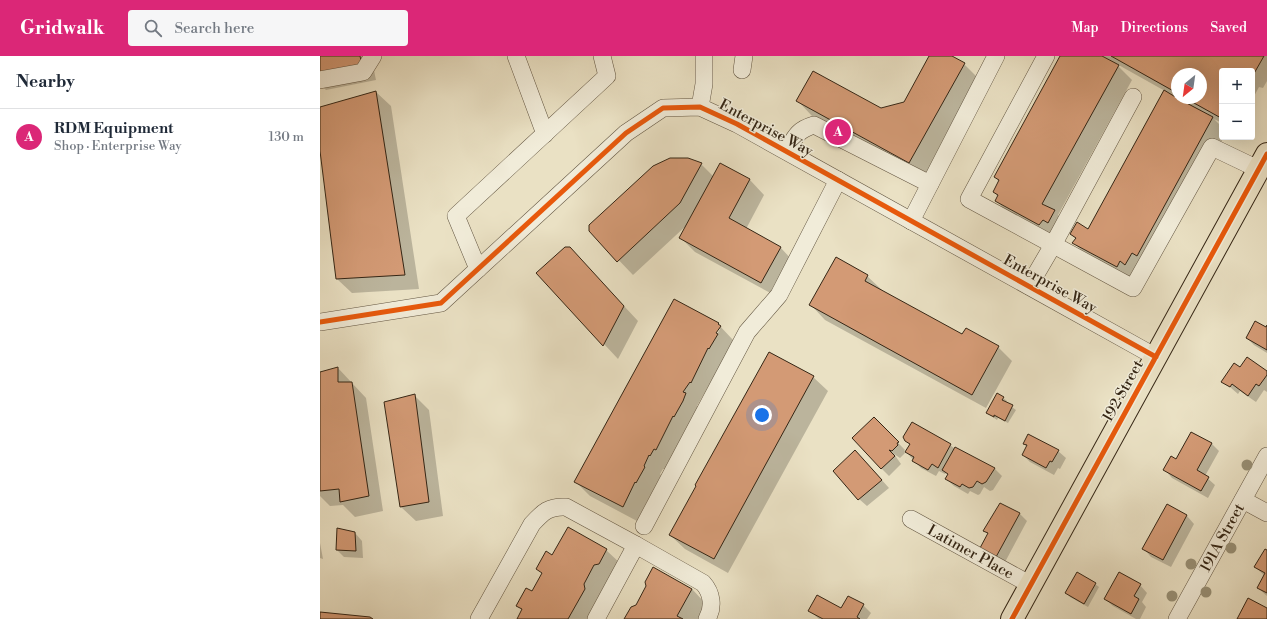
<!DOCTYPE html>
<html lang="en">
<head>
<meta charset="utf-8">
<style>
	body { margin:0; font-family:"Libre Bodoni",serif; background:#f6f6f7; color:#1f2937 }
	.controls { position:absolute; right:12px; top:12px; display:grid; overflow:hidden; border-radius:4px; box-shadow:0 4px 16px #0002 }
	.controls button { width:36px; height:36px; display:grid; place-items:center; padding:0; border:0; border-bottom:1px solid #e0e1e3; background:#fff; color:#1f2937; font:20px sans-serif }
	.compass { position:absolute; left:851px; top:12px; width:36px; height:36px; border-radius:50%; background:#fff; box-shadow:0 4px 16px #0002; rotate:209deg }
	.you { position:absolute; left:442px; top:359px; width:14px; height:14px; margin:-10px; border:3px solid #fff; border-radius:50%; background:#1a73e8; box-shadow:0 0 0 6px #1a73e833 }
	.badge { display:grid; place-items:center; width:26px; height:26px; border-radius:50%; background:#db2777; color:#fff; font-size:13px; font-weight:700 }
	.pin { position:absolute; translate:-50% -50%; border:2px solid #fff; box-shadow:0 1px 4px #0006 }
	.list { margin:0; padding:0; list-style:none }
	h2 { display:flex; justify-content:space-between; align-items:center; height:52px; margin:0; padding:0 16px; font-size:17px }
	h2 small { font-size:13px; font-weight:400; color:#747a83 }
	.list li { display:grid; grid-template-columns:26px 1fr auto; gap:12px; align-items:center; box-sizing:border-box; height:56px; padding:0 16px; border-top:1px solid #e0e1e3 }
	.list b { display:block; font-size:15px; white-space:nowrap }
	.list p { margin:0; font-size:13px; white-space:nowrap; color:#747a83 }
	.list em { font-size:13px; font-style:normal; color:#747a83 }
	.icon { flex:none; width:22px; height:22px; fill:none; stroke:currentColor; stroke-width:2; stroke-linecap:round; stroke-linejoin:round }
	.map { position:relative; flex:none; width:947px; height:563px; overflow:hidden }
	header { display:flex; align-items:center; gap:24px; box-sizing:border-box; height:56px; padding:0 20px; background:#db2777; color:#fff }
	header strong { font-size:19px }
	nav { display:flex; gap:22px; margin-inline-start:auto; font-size:14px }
	.search { width:280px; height:36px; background:#f6f6f7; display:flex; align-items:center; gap:10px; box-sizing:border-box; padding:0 14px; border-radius:4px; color:#747a83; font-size:15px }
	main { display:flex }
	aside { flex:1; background:#fff }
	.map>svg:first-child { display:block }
</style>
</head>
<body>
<header>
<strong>Gridwalk</strong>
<div class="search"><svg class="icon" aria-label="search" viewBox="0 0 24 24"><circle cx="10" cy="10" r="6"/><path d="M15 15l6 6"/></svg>Search here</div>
<nav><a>Map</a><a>Directions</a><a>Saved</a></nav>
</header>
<main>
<aside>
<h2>Nearby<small></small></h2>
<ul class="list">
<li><span class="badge">A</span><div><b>RDM Equipment</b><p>Shop · Enterprise Way</p></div><em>130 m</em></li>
</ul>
</aside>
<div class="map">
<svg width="947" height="563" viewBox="0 0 947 563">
	<rect width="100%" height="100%" fill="#eae1c4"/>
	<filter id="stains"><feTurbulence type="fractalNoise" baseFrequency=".005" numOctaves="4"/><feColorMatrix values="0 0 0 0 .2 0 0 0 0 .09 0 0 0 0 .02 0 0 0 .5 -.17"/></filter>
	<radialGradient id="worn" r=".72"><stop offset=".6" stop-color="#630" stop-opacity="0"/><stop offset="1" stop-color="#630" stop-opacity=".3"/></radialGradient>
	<!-- shadow -->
	<path fill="#0003" fill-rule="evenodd" d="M 0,0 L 51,0 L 56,24 L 6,34 L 0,28 Z
		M 610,0 L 630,0 L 644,8 L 658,22 L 604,121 L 492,60 L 478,45 L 561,53 L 584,47 Z
		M 741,0 L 947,0 L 947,25 L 943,32 L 939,31 L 932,44 L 932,15 L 902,15 L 902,67 L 894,63 L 902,71 L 902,81 L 904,81 L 832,213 L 811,225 L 768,201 L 754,187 L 756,183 L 751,178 L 769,174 L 845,35 L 795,7 L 812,24 L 738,159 L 749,169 L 734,183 L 691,159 L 676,145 L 678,141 L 674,136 L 679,126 L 675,121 ZM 857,18 L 881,18 L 881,42 L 857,42 Z
		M 56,36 L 71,50 L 99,233 L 32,237 L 17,223 L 0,87 L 0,52 Z
		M 368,103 L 381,108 L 394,121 L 401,108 L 430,124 L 444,139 L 426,173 L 460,191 L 474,206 L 456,240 L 375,196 L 361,182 L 368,168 L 313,219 L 270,174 Z
		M 250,192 L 318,265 L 298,303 L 218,217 Z
		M 547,220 L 562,234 L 561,235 L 643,280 L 678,291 L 692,305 L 666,352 L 505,264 L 491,249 Z
		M 355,244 L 398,268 L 414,285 L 377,350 L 380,352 L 345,413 L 343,413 L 340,418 L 341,419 L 338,425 L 339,426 L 331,440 L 330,440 L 317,465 L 270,440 L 256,426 ZM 398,273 L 400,273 L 395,282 L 393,281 Z
		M 947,271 L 947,297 L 934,289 L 927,282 L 946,273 Z
		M 18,312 L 46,342 L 63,455 L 35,461 L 23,449 L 10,450 L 0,440 L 0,317 Z
		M 920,313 L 947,316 L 947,336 L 944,334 L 936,346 L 920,335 L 918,338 L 903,325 Z
		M 493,321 L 508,335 L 408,517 L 365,493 L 350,479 L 377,430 Z
		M 95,340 L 109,354 L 123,460 L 96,465 L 81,451 Z
		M 683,342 L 687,345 L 686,347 L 696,354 L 688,367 L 678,362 L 677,364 L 667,357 Z
		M 554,362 L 585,394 L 584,395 L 585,397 L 580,402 L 574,398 L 581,408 L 569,420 L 561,412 Z
		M 872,377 L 892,388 L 899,395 L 885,420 L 895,429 L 888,442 L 852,422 L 845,414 L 857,404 Z
		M 586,385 L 630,389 L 635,393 L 675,413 L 682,420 L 673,434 L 670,435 L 664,431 L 660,438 L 658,439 L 650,435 L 648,438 L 634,430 L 626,423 L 628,419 L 626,417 L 625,418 L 619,415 L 616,420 L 601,412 L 586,396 L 590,389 Z
		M 704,388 L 738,395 L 746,402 L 740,413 L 738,412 L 734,419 L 710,406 L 703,399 L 707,391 Z
		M 543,403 L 569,432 L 547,450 L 539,443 Z
		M 680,448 L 700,458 L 707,465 L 684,508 L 669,499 L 669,479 L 664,474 Z
		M 847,450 L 867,460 L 874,468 L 851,511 L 831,501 L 824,493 Z
		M 35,477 L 42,485 L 43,502 L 24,501 L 17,494 Z
		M 0,487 L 3,503 L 0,502 Z
		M 286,494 L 301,508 L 271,563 L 198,563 L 203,555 L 197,550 L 213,536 L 223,518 L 218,513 L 233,500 Z
		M 947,495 L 947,540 L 938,532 L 945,520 L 935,511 Z
		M 775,528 L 779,531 L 768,551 L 750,541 L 747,537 Z
		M 820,529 L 827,537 L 822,546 L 826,551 L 820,563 L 816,563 L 793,550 L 785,543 Z
		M 372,533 L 386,548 L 378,563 L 306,563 Z
		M 543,549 L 551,557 L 547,563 L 499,563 L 489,554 L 521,553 Z"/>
	<!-- building -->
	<path fill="#d39a75" stroke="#352615" d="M 0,0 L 40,0 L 42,10 L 0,18 Z
		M 609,0 L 632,0 L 645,7 L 589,107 L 476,45 L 493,15 L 561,52 L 584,46 Z
		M 740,0 L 782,0 L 799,9 L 722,148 L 735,154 L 728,167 L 723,164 L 719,169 L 675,145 L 678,139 L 673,136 L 679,124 L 674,121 Z
		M 791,0 L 944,0 L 932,21 L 932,15 L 902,15 L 902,60 L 901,62 L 865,42 L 881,42 L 881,18 L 857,18 L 857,37 Z
		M 844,34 L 857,42 L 893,61 L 817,200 L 812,197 L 805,209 L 800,205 L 797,211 L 752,187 L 756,182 L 750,178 L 757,166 L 768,173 Z
		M 56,35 L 85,219 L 16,223 L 0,95 L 0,51 Z
		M 350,102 L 368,102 L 382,107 L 360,147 L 297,206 L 269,175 L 269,169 L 333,110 Z
		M 400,107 L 430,123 L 409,162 L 461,191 L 441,227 L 359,182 Z
		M 245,191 L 250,191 L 304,250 L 283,290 L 216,217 Z
		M 516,201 L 548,219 L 545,225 L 642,278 L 646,272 L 679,290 L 652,339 L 489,249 Z
		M 354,243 L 399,267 L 398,268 L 401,270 L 396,277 L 398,278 L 389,293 L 388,292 L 371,327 L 370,326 L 363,336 L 366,337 L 363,345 L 354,361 L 353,360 L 336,394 L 334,393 L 330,400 L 329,399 L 324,410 L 325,411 L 316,427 L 315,426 L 303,451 L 254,426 Z
		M 935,265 L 946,271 L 947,269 L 947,294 L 926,282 Z
		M 449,296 L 494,320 L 394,503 L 349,479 L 376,430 L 375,429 Z
		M 927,301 L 947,315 L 947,319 L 939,330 L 936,328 L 928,340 L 912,328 L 910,331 L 901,326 L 914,307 L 920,311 Z
		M 18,311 L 18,326 L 32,326 L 49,440 L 20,446 L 19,433 L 0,435 L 0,316 Z
		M 677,337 L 684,341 L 682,344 L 693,349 L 685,365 L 674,359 L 674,361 L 666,357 Z
		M 95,338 L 109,446 L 80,451 L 64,346 Z
		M 554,361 L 579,386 L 577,387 L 578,389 L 572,395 L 569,394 L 575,400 L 561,413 L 532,382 Z
		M 592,366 L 631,388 L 618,412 L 612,408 L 608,414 L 592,405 L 594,401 L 585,396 L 590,388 L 585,385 L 583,381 Z
		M 871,376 L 892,387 L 877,414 L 889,421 L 881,435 L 843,414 L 851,400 L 856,403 Z
		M 708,378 L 739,394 L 732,406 L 730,405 L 726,412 L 702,399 L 707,389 L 703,388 Z
		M 635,391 L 675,412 L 666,426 L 662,428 L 657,425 L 653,431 L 649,432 L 642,428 L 640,431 L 625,423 L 628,418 L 622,414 Z
		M 535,394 L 562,424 L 538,444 L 513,415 Z
		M 680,447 L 700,457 L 676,501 L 660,492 L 668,477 L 663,475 Z
		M 847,448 L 867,459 L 843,504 L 822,493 Z
		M 248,471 L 287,493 L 279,508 L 274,509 L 264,528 L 265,533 L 248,563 L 197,563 L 202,553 L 196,550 L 206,532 L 212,535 L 222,517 L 216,513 L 226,495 L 232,499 Z
		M 17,472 L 35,476 L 36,495 L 16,494 Z
		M 945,493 L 947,494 L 947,537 L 937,532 L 945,517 L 934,511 Z
		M 333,511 L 372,533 L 357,560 L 363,563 L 304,563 L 311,551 L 316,549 L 326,530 L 325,526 Z
		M 757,516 L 776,527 L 764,548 L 745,537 Z
		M 799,516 L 821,528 L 814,540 L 819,543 L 811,558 L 784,543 Z
		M 497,539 L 521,552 L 528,540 L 544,548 L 537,561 L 540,563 L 503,563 L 488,555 Z
		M 928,542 L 947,552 L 947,563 L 917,563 Z
		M 0,556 L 50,561 L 53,563 L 0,563 Z"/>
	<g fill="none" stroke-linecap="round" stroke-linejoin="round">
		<!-- minor casing -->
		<g stroke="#625541" stroke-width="18">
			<g id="minor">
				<path d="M 196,0 L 225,78"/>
				<path d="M 726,0 L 649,143 L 813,232 L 892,91 L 938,113"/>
				<path d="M 422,14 L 424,0"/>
				<path d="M 0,24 L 43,16 L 53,0"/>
				<path d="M 380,51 L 384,28 L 384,0"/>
				<path d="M 467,95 C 475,81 477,74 494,69 L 610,128"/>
				<path d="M 591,165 L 676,0"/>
				<path d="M 158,213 L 136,160 L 287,20 L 282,0"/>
				<path d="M 709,230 L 733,189 L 813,41"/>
				<path d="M 0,266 L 121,247 L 306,77 L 343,52 L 380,51 L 417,68 L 836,301"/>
				<path d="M 923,444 L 947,457"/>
				<path id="s1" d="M 591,463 L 711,529"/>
				<path d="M 324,470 L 427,276 L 459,239 L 518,124"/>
				<path d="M 159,563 L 212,468 C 223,456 229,450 246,451 L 316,489"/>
				<path d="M 276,563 L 316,489 L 383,527 C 392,537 394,551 387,563"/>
				<path id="s2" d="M 857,563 L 947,400"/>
			</g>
		</g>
		<!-- major casing -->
		<g stroke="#352615" stroke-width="24">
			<path id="major" d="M 692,563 L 947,98"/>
		</g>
		<!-- minor -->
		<use href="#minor" stroke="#f1ecd9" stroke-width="17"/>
		<!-- major -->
		<use href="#major" stroke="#eae1c4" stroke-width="22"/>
		<!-- cycleway casing -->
		<g stroke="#f1ecd9" stroke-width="8">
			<path id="cycleway" d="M 0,266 L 121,247 L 306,77 L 343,52 L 380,51 L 417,68 L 836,301
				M 692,563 L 947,98"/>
		</g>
		<!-- cycleway -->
		<use href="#cycleway" stroke="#e8590c" stroke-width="5"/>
	</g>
	<!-- trees -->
	<g fill="#989076">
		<circle cx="927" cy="409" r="5.5"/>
		<circle cx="911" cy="492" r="5.5"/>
		<circle cx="871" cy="508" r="5.5"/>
		<circle cx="886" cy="536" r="5.5"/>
		<circle cx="852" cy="540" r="5.5"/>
	</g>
	<g text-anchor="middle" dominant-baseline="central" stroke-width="3" stroke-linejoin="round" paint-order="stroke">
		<!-- street labels -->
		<g font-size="15" fill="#352615" stroke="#f1ecd9">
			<text transform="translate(446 72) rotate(28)">Enterprise Way</text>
			<text transform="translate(730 228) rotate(29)">Enterprise Way</text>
			<text transform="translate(803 335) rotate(-61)">192 Street</text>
			<text stroke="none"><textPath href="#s2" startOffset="93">191A Street</textPath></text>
			<text stroke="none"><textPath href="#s1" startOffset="68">Latimer Place</textPath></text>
		</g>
	</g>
	<rect width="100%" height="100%" filter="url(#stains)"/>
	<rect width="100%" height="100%" fill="url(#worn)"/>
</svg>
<div class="controls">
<button>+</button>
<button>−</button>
</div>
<svg class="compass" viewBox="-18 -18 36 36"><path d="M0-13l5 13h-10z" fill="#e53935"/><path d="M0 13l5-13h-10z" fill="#747a83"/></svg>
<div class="you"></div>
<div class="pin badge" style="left:518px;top:76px">A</div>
</div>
</main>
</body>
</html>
